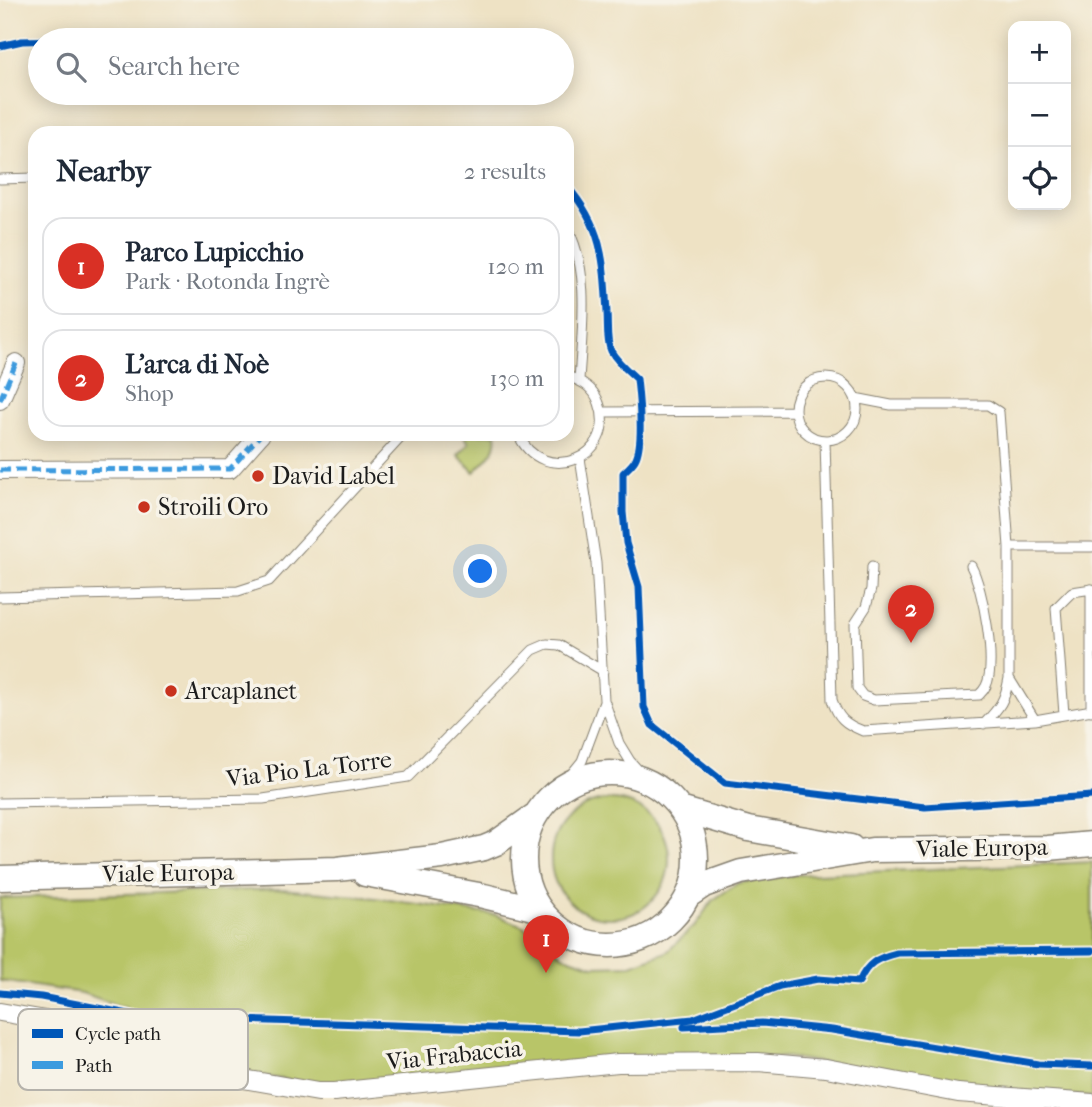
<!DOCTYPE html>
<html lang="en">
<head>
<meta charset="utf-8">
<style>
	body { margin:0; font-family:"IM FELL French Canon",serif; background:#f6f6f7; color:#1f2937 }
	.controls { position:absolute; right:21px; top:21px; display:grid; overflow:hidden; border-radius:14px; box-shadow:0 4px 18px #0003 }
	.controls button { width:63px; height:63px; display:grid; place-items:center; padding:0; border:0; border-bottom:2px solid #e0e1e3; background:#fff; color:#1f2937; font:35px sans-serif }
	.you { position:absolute; left:481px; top:572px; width:24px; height:24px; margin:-18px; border:5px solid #fff; border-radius:50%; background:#1a73e8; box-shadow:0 0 0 10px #1a73e833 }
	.badge { display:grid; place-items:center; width:46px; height:46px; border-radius:50%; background:#d93025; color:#fff; font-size:23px; font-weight:700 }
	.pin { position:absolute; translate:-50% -58px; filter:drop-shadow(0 2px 4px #0008) }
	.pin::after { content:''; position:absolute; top:37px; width:24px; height:21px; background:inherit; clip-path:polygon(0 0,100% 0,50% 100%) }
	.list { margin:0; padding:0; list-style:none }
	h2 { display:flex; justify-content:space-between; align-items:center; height:91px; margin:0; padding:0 28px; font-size:30px }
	h2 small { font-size:23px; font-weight:400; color:#747a83 }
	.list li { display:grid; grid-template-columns:46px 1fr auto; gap:21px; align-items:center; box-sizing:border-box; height:98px; margin:0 14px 14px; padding:0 14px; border:2px solid #e0e1e3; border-radius:21px }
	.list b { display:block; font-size:26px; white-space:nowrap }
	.list p { margin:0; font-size:23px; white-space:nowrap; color:#747a83 }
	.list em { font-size:23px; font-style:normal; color:#747a83 }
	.icon { flex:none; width:38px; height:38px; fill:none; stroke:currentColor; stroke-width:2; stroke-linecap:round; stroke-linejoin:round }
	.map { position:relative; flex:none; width:1092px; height:1107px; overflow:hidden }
	.search { position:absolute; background:#fff; box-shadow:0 4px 18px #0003; left:28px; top:28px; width:546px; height:77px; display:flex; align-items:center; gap:18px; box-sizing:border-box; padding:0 24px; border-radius:38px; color:#747a83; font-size:26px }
	.panel { position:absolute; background:#fff; box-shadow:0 4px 18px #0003; left:28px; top:126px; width:546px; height:315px; border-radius:21px }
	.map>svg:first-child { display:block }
</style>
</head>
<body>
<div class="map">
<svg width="1092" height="1107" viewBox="0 0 1092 1107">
	<rect width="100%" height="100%" fill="#f7f3e8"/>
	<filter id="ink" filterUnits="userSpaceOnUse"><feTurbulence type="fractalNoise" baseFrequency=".0143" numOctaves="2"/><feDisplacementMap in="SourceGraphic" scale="14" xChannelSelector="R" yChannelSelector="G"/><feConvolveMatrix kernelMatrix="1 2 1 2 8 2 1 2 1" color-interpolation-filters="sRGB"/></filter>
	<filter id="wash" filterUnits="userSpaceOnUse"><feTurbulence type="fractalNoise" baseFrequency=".00686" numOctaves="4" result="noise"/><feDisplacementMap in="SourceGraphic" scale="28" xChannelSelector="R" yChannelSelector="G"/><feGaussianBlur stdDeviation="1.57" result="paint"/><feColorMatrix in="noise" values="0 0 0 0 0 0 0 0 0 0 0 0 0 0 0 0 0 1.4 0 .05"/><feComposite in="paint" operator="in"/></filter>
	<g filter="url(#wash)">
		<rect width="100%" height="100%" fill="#eee2c4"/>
		<!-- green -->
		<path fill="#b8c568" stroke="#6a7042" stroke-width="2" d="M 463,434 L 496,434 C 499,451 485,461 474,472 L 458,455 L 469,443 Z
			M551 859a59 59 0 1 1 118 0a59 59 0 1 1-118 0Z
			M 1092,862 L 1092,1097 L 984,1089 L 787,1057 L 344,1083 L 304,1083 L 183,1062 L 149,1030 L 134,1022 L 126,1008 L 82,993 L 0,981 L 0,898 L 282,889 L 375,898 L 496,915 L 523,926 L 564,956 L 594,966 L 631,965 L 667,952 L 694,926 L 713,900 L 738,883 L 794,875 Z"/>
	</g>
	<g filter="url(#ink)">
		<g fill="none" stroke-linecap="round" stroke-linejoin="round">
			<!-- lane casing -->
			<g stroke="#857f70" stroke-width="11">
				<path id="lane" d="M 0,179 L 35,178
					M 567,227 C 591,272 582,330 579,380
					M795 409a31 31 0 1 1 62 0a31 31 0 1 1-62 0Z
					M 855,398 L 891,405 L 988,405 L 999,412 L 1009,547 L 1009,678 C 1005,701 1000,707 984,724
					M 602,412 L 794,411
					M 518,434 C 542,488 619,458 599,403 C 594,388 582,381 567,376
					M 825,440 L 832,700 C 838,718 845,724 863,731 L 1035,720 L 1092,710
					M 580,458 L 596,563 L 604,700 L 619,743 L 630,761 L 649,782
					M 1009,547 L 1092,547
					M 872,566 L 871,589 L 866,607 L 855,624 L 857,688 L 863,696 L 874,700 L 979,695 C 982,692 984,690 986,686 C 997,663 983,588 971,566
					M 0,597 L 238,591 L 269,581 L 404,434
					M 1009,678 L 1035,720
					M 1091,711 L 1091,589
					M 1064,714 L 1056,608 L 1072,592 L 1092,589
					M 560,788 L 582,761 L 604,702
					M 0,803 L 263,799 L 408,777 L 533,650 L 547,644 L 559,645 L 603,671"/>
			</g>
			<!-- street casing -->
			<g stroke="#857f70" stroke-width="20">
				<path id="street" d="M 0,400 L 16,363
					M 0,470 L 230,469 L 261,434
					M 0,1012 L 125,1034 L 141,1040 L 170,1061 L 192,1070 L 318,1092 L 334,1092 L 618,1063 L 758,1062 L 826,1068 L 958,1093 L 1092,1103"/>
			</g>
			<!-- secondary casing -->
			<g stroke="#857f70" stroke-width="27">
				<path id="secondary" d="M524 859a86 86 0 1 1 172 0a86 86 0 1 1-172 0Z
					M 680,809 L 748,829 L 851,847
					M 365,874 L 484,896 L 538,909
					M 0,878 L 337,869 L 442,857 L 484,848 L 496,843 L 534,816
					M 689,895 L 704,885 L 741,872 L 872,850 L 1048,848 L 1092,844"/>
			</g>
			<!-- lane -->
			<use href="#lane" stroke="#fff" stroke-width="9"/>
			<!-- street -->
			<use href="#street" stroke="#fff" stroke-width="18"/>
			<!-- secondary -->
			<use href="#secondary" stroke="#fff" stroke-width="24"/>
			<!-- quiet -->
			<path stroke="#3c9bdf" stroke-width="5" stroke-dasharray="10 5" stroke-linecap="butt" d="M 0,400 L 16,363
				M 0,470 L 230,469 L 261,434"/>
			<!-- cycleway casing -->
			<g stroke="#f7f3e8" stroke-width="11">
				<path id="cycleway" d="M 0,46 L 22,41 L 168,37 L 177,40
					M 567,186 C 603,227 604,261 607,313 C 608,324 606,341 611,351 C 617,362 628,371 637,379 C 639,397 644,445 635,460 C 632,465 627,469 623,473 L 623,512 L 626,543 L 639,587 L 644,707 L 652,725 L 725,783 L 925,807 L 1092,796
					M 0,993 L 41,997 L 144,1017 L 579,1031 L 693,1019 L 780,986 L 818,979 L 859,982 C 867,963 877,958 897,953 L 1092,951
					M 684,1027 L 762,1023 L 832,1030 L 1038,1064 L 1092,1066"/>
			</g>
			<!-- cycleway -->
			<use href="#cycleway" stroke="#0057b8" stroke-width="7"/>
		</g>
	</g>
	<!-- markers -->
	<g fill="#c8321e" stroke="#f7f3e8" stroke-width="2.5">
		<circle cx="258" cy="476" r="7"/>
		<circle cx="144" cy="507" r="7"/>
		<circle cx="171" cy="691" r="7"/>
	</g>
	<g text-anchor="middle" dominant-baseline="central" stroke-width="7" stroke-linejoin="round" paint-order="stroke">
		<!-- poi labels -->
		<g font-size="24" fill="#1c1c1c" stroke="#f7f3e8" text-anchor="start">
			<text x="272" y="476">David Label</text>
			<text x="158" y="507">Stroili Oro</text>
			<text x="185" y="691">Arcaplanet</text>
		</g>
		<!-- street labels -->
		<g font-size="24" fill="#1c1c1c" stroke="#f7f3e8">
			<text transform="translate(309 769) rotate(-7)">Via Pio La Torre</text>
			<text transform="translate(982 848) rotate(-1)">Viale Europa</text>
			<text transform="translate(168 873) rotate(-1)">Viale Europa</text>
			<text transform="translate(454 1055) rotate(-6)">Via Frabaccia</text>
		</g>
	</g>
	<!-- legend -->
	<rect x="18" y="1009" width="230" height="81" rx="10" fill="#f7f3e8" stroke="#b5b2ab" stroke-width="2"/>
	<rect x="32" y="1029" width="31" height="9" fill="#0057b8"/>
	<rect x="32" y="1061" width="31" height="8" fill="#3c9bdf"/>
	<g font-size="19" fill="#1c1c1c">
		<text x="75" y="1040">Cycle path</text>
		<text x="75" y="1072">Path</text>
	</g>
</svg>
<div class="controls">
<button>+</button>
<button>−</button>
<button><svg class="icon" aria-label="locate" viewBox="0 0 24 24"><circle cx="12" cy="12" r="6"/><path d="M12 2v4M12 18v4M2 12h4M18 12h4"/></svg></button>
</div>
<div class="you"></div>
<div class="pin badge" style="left:546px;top:973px">1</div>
<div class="pin badge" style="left:911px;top:643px">2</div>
<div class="search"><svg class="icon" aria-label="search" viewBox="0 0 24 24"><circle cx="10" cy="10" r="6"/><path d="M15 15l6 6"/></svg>Search here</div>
<section class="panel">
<h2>Nearby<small>2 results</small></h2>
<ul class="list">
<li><span class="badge">1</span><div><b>Parco Lupicchio</b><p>Park · Rotonda Ingrè</p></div><em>120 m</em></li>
<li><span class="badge">2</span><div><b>L'arca di Noè</b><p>Shop</p></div><em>130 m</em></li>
</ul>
</section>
</div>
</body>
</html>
